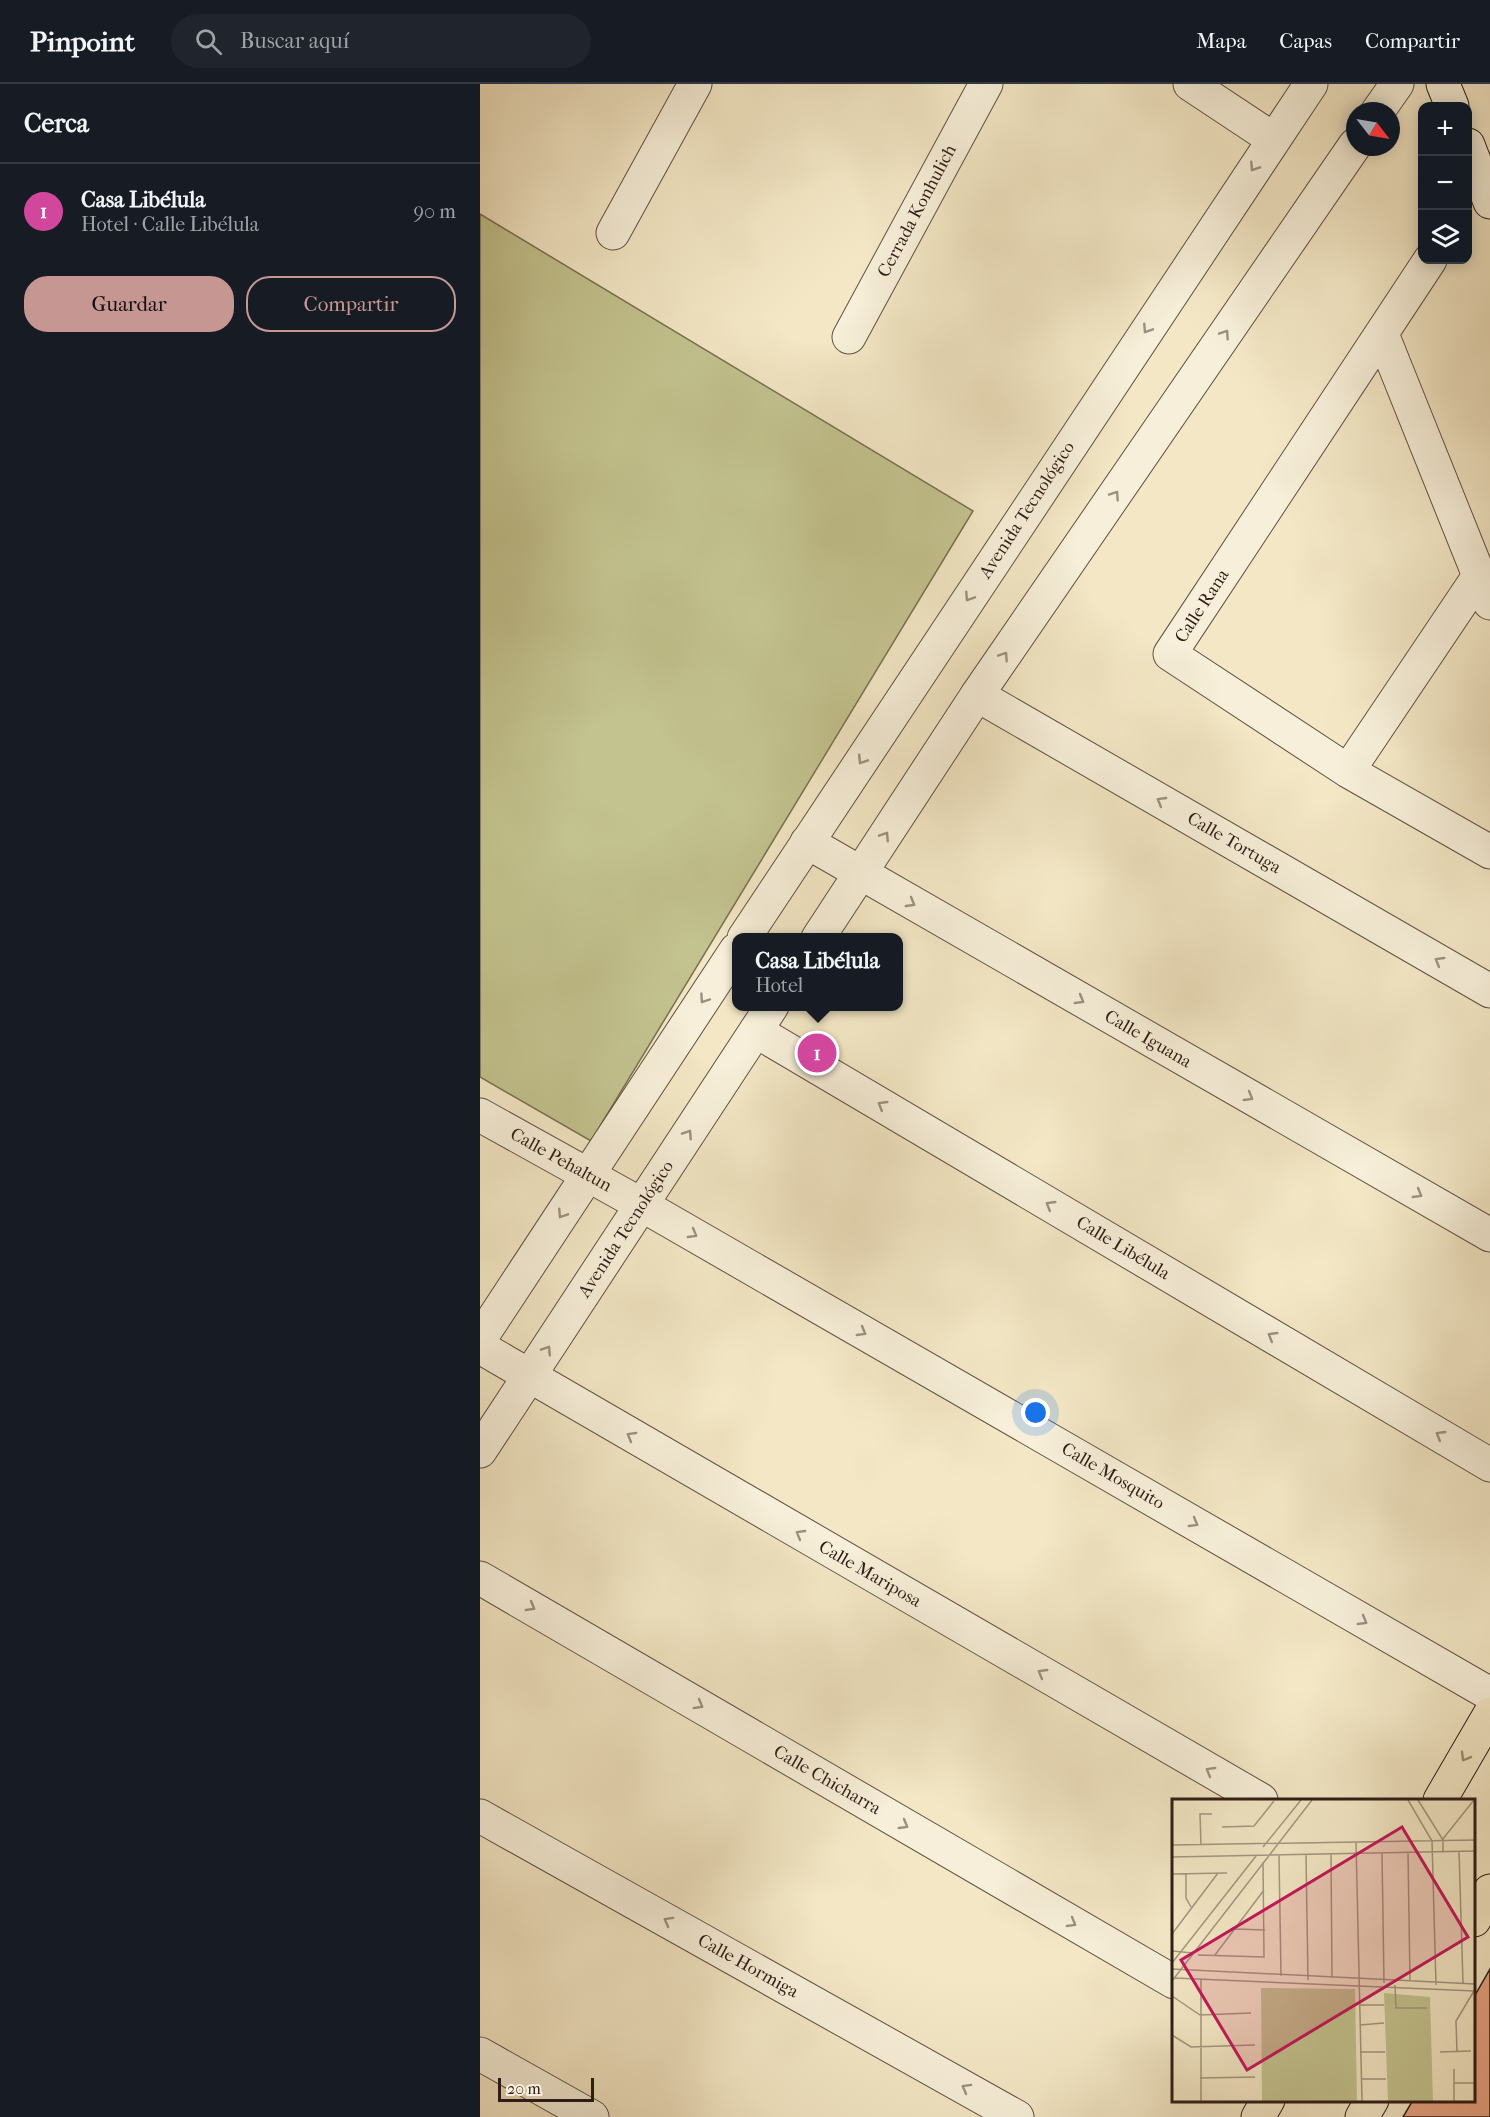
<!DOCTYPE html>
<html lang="es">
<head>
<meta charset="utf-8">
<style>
	body { margin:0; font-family:"IM FELL French Canon",serif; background:#20242c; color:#f1f3f6 }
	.controls { position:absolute; right:18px; top:18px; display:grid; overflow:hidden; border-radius:12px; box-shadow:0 3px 15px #0003 }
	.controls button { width:54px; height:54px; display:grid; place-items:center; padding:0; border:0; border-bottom:2px solid #363941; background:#171b24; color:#f1f3f6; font:30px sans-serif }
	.compass { position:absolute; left:866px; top:18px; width:54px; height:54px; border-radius:50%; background:#171b24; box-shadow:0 3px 15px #0003; rotate:121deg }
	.scale { position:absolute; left:18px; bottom:15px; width:96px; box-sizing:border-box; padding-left:6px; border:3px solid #2f1d16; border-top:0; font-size:16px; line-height:21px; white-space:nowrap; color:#2f1d16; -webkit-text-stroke:4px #f7efd9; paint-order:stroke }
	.you { position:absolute; left:556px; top:1329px; width:21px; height:21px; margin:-15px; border:4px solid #fff; border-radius:50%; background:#1a73e8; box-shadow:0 0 0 9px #1a73e833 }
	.badge { display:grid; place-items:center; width:39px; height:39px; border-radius:50%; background:#c59692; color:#fff; font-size:20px; font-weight:700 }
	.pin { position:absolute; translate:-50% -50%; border:3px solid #fff; box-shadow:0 2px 6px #0006 }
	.popup { position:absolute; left:252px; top:849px; width:171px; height:78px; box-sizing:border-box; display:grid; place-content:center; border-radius:12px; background:#171b24; filter:drop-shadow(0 2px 4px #0005); font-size:20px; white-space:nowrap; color:#9ea1a6 }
	.popup b { font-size:22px; color:#f1f3f6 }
	.popup::after { content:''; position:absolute; left:50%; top:100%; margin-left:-12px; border:12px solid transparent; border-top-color:#171b24 }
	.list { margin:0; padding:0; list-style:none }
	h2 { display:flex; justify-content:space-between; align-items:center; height:78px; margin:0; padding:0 24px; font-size:26px }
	h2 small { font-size:20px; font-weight:400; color:#9ea1a6 }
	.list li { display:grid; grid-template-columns:39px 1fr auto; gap:18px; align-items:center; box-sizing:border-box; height:96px; padding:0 24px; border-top:2px solid #363941 }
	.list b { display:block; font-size:22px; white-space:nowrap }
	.list p { margin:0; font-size:20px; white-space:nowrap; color:#9ea1a6 }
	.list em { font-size:20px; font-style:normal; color:#9ea1a6 }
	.actions { display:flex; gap:12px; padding:18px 24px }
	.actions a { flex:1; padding:14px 0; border:2px solid #c59692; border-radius:24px; text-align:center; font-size:21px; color:#c59692 }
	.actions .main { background:#c59692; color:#111 }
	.icon { flex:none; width:33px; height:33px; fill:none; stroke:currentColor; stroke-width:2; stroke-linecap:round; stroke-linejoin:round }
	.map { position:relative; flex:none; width:1010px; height:2033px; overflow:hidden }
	header { display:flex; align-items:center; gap:36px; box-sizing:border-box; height:84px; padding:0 30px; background:#171b24; border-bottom:2px solid #363941 }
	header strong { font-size:28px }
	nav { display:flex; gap:33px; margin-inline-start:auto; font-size:21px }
	.search { width:420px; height:54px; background:#20242c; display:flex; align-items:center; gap:15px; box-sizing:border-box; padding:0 21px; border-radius:33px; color:#9ea1a6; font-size:22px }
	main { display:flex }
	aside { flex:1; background:#171b24 }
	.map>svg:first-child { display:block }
</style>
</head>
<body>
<header>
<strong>Pinpoint</strong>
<div class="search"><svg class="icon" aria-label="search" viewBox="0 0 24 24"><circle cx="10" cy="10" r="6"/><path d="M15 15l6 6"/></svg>Buscar aquí</div>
<nav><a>Mapa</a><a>Capas</a><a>Compartir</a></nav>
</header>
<main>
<aside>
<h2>Cerca<small></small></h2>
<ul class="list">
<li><span class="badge" style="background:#d1479c">1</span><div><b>Casa Libélula</b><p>Hotel · Calle Libélula</p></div><em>90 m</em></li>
</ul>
<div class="actions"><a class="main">Guardar</a><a>Compartir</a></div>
</aside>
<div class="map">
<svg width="1010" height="2033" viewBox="0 0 1010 2033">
	<rect width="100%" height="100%" fill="#f3e7c5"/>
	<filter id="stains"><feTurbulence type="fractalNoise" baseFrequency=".00333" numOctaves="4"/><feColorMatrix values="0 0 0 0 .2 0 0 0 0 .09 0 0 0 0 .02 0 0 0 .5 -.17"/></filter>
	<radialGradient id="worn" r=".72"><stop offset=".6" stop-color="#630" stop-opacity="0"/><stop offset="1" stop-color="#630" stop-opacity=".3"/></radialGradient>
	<!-- green -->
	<path fill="#c3c38f" stroke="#797052" stroke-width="1.5" d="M 0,130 L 493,427 L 111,1057 L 0,993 Z"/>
	<!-- building -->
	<path fill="#e6a381" stroke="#2f1d16" stroke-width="1.5" d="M 1010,1885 L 1010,2033 L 923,2033 L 933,2016 L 994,2016 L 994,1913 Z"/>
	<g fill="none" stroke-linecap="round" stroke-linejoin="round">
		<!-- minor casing -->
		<g stroke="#605042" stroke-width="35">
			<path id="minor" d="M 710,0 L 793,55
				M 133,149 L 215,0
				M 950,176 L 690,570 L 868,687 L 1010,768
				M 902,250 L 1010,519
				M 369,253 L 506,0
				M 497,611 L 1010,907
				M 868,687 L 999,492
				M 327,758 L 1010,1151
				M 276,947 L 1010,1381
				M 0,1031 L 162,1121 L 1010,1610
				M 0,1263 L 781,1716
				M 0,1494 L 694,1898
				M 0,1732 L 537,2033
				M 0,1970 L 112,2033"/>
		</g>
		<!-- tertiary casing -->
		<g stroke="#605042" stroke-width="35">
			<path id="tertiary" d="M 898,27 L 917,0
				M 264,854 L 831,0
				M 338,854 L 497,611 L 875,61
				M 0,1255 L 256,866
				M 0,1367 L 292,922"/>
		</g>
		<!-- secondary casing -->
		<g stroke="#2f1d16" stroke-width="35">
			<path id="secondary" d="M 963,0 L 972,22
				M 988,61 L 1010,118"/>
		</g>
		<!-- primary casing -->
		<g stroke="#2f1d16" stroke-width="35">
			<path id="primary" d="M 960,1716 L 1010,1630
				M 994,1836 L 1010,1807
				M 778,2033 L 788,2016
				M 882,2033 L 892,2016"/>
		</g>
		<!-- minor -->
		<use href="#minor" stroke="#f7efd9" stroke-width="33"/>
		<!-- tertiary -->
		<use href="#tertiary" stroke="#f7efd9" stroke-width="33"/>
		<!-- secondary -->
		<use href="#secondary" stroke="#f7efd9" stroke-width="33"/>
		<!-- primary -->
		<use href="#primary" stroke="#f3e7c5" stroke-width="33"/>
	</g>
	<!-- one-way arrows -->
	<defs><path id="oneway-chevron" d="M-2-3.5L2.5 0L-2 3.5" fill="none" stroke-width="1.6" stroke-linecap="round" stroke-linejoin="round" transform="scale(1.5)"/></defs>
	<g stroke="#9d9081">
		<use href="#oneway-chevron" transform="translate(774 83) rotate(123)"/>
		<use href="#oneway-chevron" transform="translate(667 245) rotate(123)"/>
		<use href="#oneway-chevron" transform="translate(745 250) rotate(-56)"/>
		<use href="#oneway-chevron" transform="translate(635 411) rotate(-56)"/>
		<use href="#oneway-chevron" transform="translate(489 513) rotate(123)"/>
		<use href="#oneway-chevron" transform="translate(524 572) rotate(-56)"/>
		<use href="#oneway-chevron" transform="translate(382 676) rotate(123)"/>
		<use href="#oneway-chevron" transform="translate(681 717) rotate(-150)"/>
		<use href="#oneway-chevron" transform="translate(405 752) rotate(-57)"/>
		<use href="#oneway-chevron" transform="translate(431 819) rotate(30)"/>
		<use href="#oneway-chevron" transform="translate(959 877) rotate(-150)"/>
		<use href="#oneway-chevron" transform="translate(224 915) rotate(124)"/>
		<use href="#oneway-chevron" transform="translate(600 916) rotate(30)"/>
		<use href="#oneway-chevron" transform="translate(769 1013) rotate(30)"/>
		<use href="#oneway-chevron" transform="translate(402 1021) rotate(-149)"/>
		<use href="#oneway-chevron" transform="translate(208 1050) rotate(-57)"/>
		<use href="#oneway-chevron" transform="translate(938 1110) rotate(30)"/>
		<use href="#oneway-chevron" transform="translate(570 1121) rotate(-149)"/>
		<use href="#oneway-chevron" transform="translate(82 1130) rotate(123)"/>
		<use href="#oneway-chevron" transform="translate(213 1150) rotate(30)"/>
		<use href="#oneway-chevron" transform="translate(382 1248) rotate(30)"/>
		<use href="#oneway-chevron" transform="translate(792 1252) rotate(-149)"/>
		<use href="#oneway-chevron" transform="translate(67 1266) rotate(-57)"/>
		<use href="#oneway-chevron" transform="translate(960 1351) rotate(-149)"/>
		<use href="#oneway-chevron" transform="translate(151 1352) rotate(-150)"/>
		<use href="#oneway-chevron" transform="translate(714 1439) rotate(30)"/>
		<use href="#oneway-chevron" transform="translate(320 1450) rotate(-150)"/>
		<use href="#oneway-chevron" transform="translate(51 1523) rotate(30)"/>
		<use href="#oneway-chevron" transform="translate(883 1537) rotate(30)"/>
		<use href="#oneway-chevron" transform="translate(562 1589) rotate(-150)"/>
		<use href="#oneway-chevron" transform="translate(219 1621) rotate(30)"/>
		<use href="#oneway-chevron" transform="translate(730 1687) rotate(-150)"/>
		<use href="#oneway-chevron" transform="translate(424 1741) rotate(30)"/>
		<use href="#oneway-chevron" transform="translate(188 1837) rotate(-151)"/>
		<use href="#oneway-chevron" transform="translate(592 1839) rotate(30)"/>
		<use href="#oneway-chevron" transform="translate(486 2004) rotate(-151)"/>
	</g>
	<use stroke="#9b8c76" href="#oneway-chevron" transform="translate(985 1673) rotate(120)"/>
	<g text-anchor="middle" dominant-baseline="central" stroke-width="6" stroke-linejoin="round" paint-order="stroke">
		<!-- street labels -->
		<g font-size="18" fill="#2f1d16" stroke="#f7efd9">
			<text transform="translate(437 127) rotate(-62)">Cerrada Konhulich</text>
			<text transform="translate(547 426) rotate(-57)">Avenida Tecnológico</text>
			<text transform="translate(722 522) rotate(-57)">Calle Rana</text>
			<text transform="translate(754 759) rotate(30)">Calle Tortuga</text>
			<text transform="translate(668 955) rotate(30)">Calle Iguana</text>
			<text transform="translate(81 1076) rotate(29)">Calle Pehaltun</text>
			<text transform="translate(146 1145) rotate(-57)">Avenida Tecnológico</text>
			<text transform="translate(643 1164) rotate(31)">Calle Libélula</text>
			<text transform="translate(633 1392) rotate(30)">Calle Mosquito</text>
			<text transform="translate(390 1490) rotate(30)">Calle Mariposa</text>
			<text transform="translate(347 1696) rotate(30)">Calle Chicharra</text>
			<text transform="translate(268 1882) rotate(29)">Calle Hormiga</text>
		</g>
	</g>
	<!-- overview -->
	<g transform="translate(692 1715)">
		<rect width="303" height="303" fill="#f3e7c5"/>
		<path d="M 89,189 L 183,190 L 185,302 L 90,302 ZM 212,194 L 258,198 L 261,302 L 216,302 Z" fill="#c3c38f"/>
		<path fill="none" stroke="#a5967f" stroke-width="1.5" d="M 236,1 L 260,42 L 264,186M 246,1 L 271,41 L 271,53M 50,28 L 82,27 L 102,2M 270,41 L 302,1M 184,43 L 190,302M 0,46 L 303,41M 29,46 L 28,15 L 40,15M 91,48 L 129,1M 287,52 L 291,184M 236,53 L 238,182M 210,54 L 212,184M 159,55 L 160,179M 107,56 L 109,177M 134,56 L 136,181M 0,58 L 303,52M 0,75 L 55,74M 14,75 L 14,99 L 19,108M 63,130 L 93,131M 0,135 L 46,74M 0,152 L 21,154M 26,156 L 92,158 L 91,63M 43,156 L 92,91M 0,164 L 84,57M 0,170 L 303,185M 2,179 L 303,192M 0,182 L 140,1M 223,186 L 224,209 L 255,209M 0,197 L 28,216 L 79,214M 187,206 L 212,206M 188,226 L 212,224M 0,236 L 19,248 L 83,246M 188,253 L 213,253M 268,253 L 299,252M 285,253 L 284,222 L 302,192M 282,270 L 282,302M 28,279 L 83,278M 189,280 L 214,280M 282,284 L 303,284M 29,302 L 29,181"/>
		<path fill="#c2185b" fill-opacity="0.15" stroke="#c2185b" stroke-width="3" d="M 230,28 L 296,138 L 75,271 L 9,161 Z"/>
		<rect width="303" height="303" fill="none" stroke="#2f1d16" stroke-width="3"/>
	</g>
	<rect width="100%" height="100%" filter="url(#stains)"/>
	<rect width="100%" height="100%" fill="url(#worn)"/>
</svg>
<div class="controls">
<button>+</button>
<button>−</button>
<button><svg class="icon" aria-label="layers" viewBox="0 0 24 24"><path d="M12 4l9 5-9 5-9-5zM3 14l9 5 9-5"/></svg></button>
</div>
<svg class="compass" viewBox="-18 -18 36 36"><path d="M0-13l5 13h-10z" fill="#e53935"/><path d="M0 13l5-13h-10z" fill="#9ea1a6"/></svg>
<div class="scale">20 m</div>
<div class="you"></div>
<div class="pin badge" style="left:337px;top:969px;background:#d1479c">1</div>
<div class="popup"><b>Casa Libélula</b>Hotel</div>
</div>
</main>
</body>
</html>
